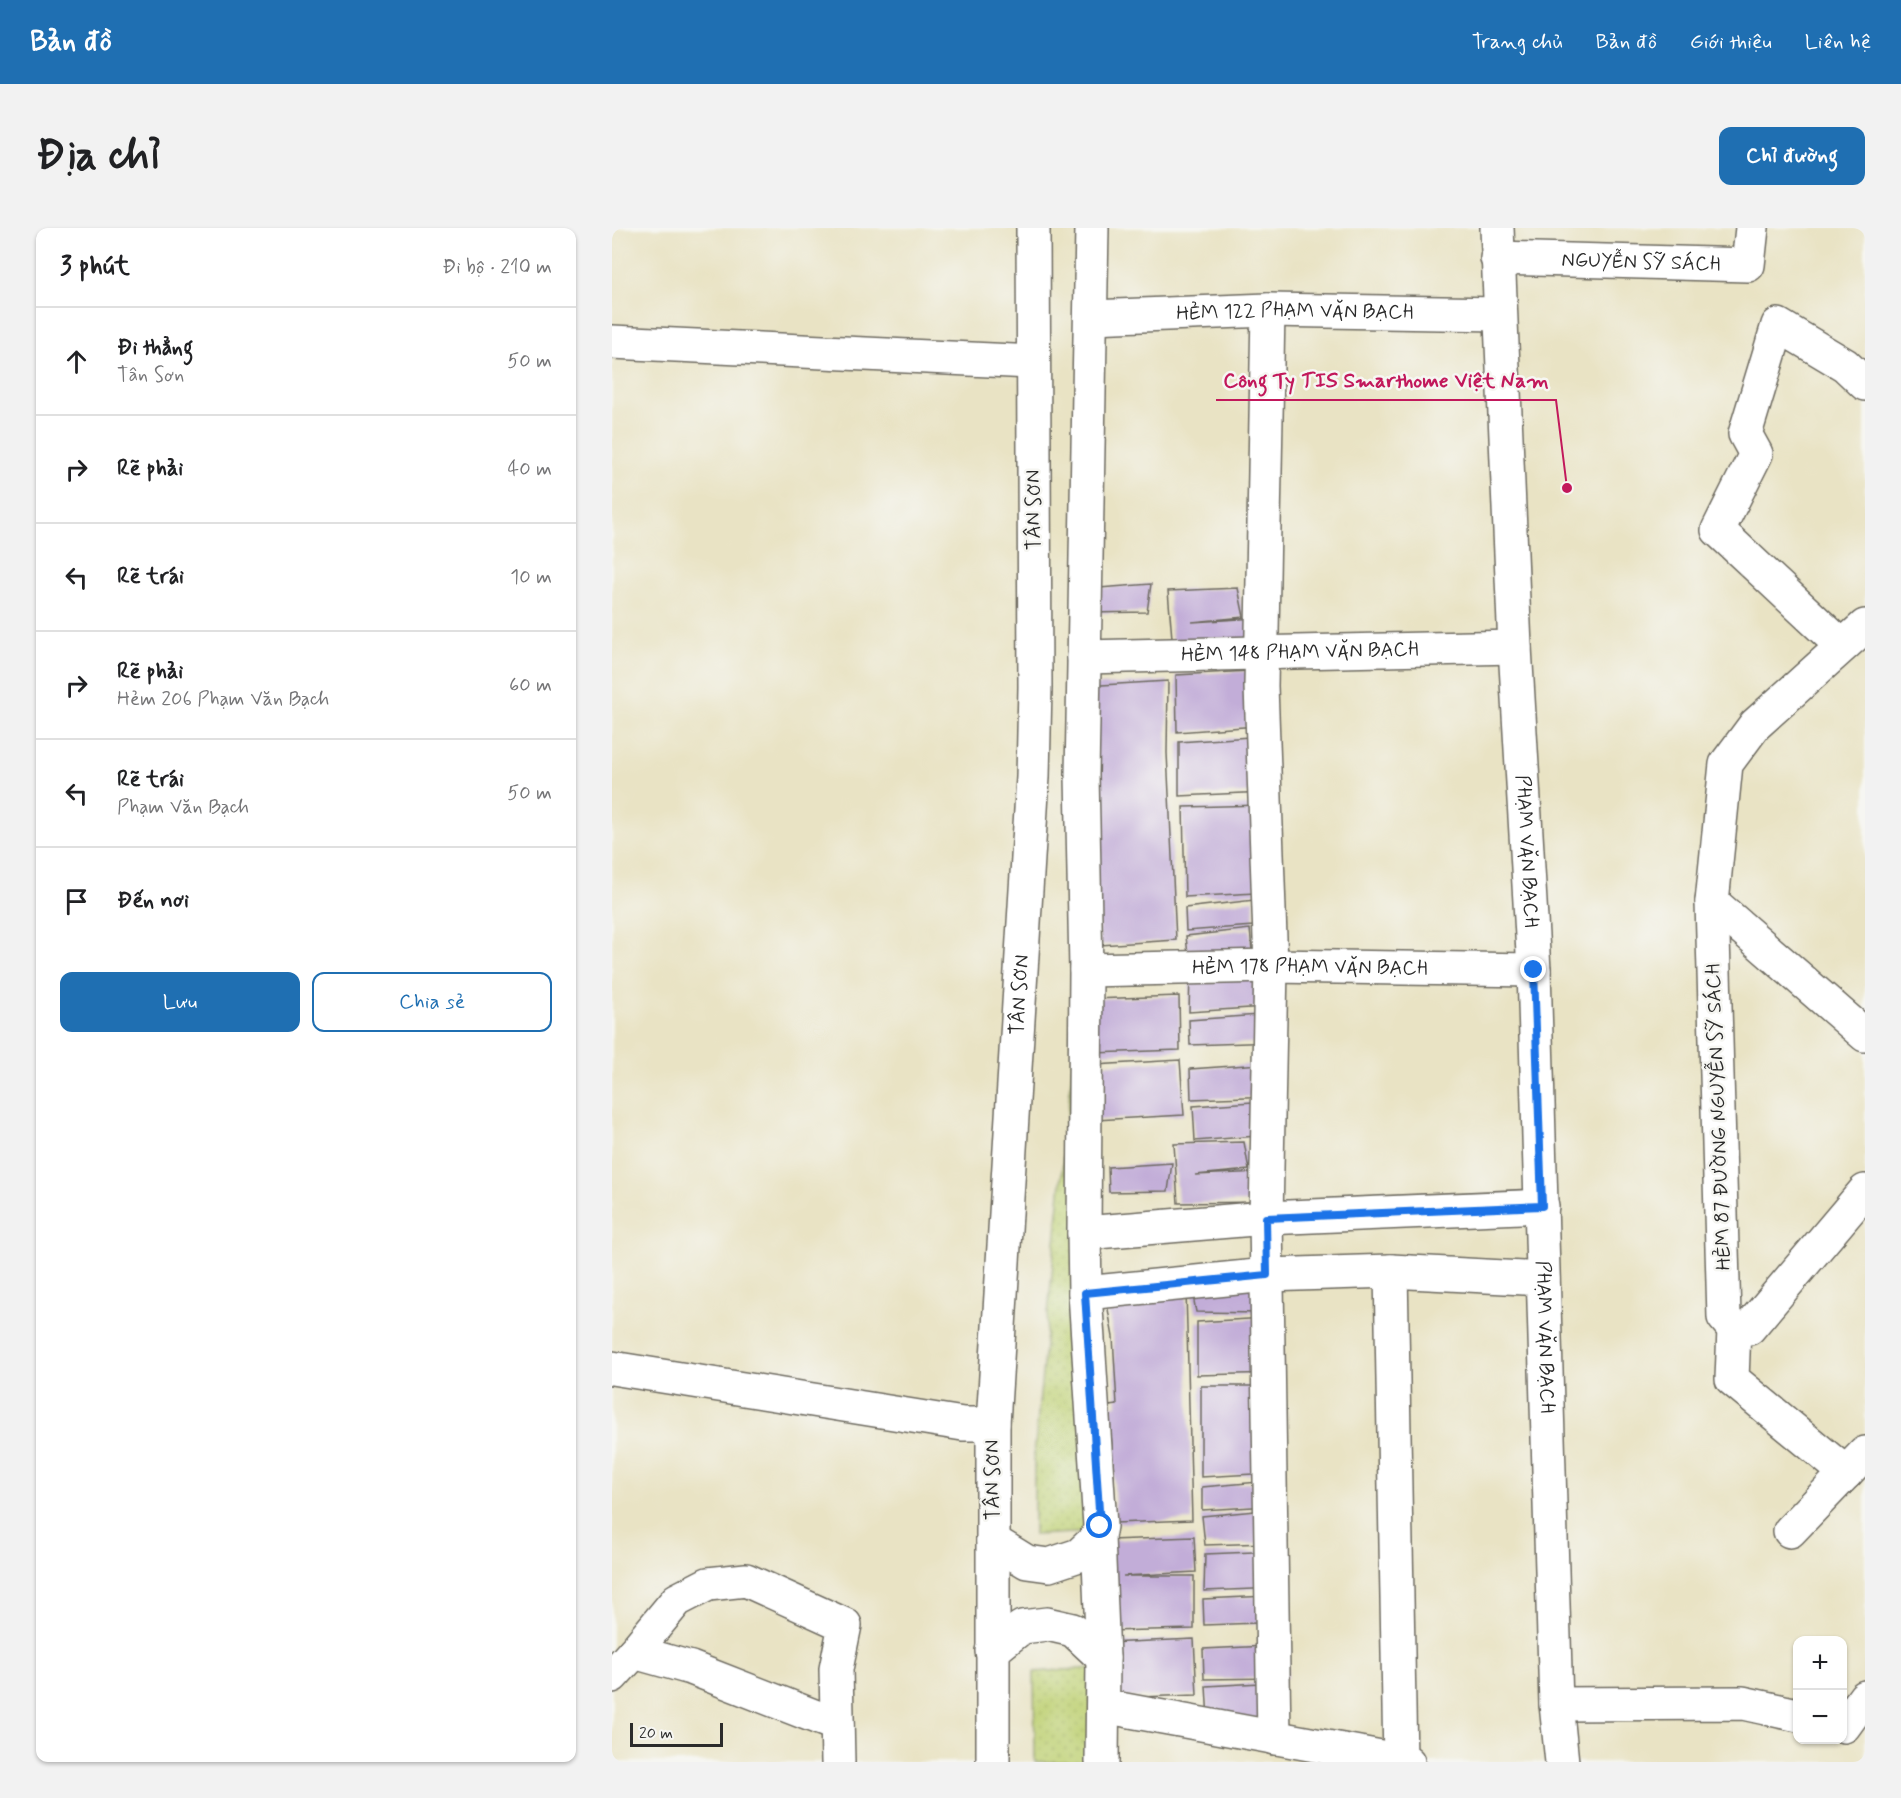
<!DOCTYPE html>
<html lang="vi">
<head>
<meta charset="utf-8">
<style>
	body { margin:0; font-family:Mynerve,sans-serif; background:#f2f2f2; color:#202124 }
	.controls { position:absolute; right:18px; bottom:18px; display:grid; overflow:hidden; border-radius:12px; box-shadow:0 2px 4px #0004 }
	.controls button { width:54px; height:54px; display:grid; place-items:center; padding:0; border:0; border-bottom:2px solid #e0e0e0; background:#fff; color:#202124; font:30px sans-serif }
	.scale { position:absolute; left:18px; bottom:15px; width:93px; box-sizing:border-box; padding-left:6px; border:3px solid #2b2b2b; border-top:0; font-size:16px; line-height:21px; white-space:nowrap; color:#2b2b2b; -webkit-text-stroke:4px #f6f6f2; paint-order:stroke }
	.stop { position:absolute; width:18px; height:18px; margin:-14px; border:4px solid #1a73e8; border-radius:50%; background:#fff }
	.stop.end { background:#1a73e8; border-color:#fff; box-shadow:0 2px 6px #0008 }
	.list { margin:0; padding:0; list-style:none }
	h2 { display:flex; justify-content:space-between; align-items:center; height:78px; margin:0; padding:0 24px; font-size:26px }
	h2 small { font-size:20px; font-weight:400; color:#757577 }
	.list li { display:grid; grid-template-columns:39px 1fr auto; gap:18px; align-items:center; box-sizing:border-box; height:108px; padding:0 24px; border-top:2px solid #e0e0e0 }
	.list b { display:block; font-size:22px; white-space:nowrap }
	.list p { margin:0; font-size:20px; white-space:nowrap; color:#757577 }
	.list em { font-size:20px; font-style:normal; color:#757577 }
	.actions { display:flex; gap:12px; padding:18px 24px }
	.actions a { flex:1; padding:14px 0; border:2px solid #1f6fb2; border-radius:12px; text-align:center; font-size:21px; color:#1f6fb2 }
	.actions .main { background:#1f6fb2; color:#fff }
	.icon { flex:none; width:33px; height:33px; fill:none; stroke:currentColor; stroke-width:2; stroke-linecap:round; stroke-linejoin:round }
	.map { position:relative; flex:none; width:1253px; height:1534px; overflow:hidden; border-radius:12px }
	header { display:flex; align-items:center; gap:36px; box-sizing:border-box; height:84px; padding:0 30px; background:#1f6fb2; color:#fff }
	header strong { font-size:28px }
	nav { display:flex; gap:33px; margin-inline-start:auto; font-size:21px }
	.intro { display:flex; align-items:center; justify-content:space-between; box-sizing:border-box; height:144px; padding:0 36px }
	h1 { margin:0; font-size:42px }
	.button { padding:15px 27px; border-radius:12px; background:#1f6fb2; color:#fff; font-size:21px; font-weight:700 }
	main { display:flex; gap:36px; padding:0 36px }
	aside { flex:1; background:#fff; border-radius:12px; box-shadow:0 2px 4px #0004 }
	.map>svg:first-child { display:block }
</style>
</head>
<body>
<header>
<strong>Bản đồ</strong>
<nav><a>Trang chủ</a><a>Bản đồ</a><a>Giới thiệu</a><a>Liên hệ</a></nav>
</header>
<div class="intro"><h1>Địa chỉ</h1><a class="button">Chỉ đường</a></div>
<main>
<aside>
<h2>3 phút<small>Đi bộ · 210 m</small></h2>
<ul class="list">
<li><svg class="icon" aria-label="ahead" viewBox="0 0 24 24"><path d="M12 20V5M6 11l6-6 6 6"/></svg><div><b>Đi thẳng</b><p>Tân Sơn</p></div><em>50 m</em></li>
<li><svg class="icon" aria-label="right" viewBox="0 0 24 24"><path d="M7 20v-9h11M14 6l5 5-5 5"/></svg><div><b>Rẽ phải</b></div><em>40 m</em></li>
<li><svg class="icon" aria-label="left" viewBox="0 0 24 24"><path d="M17 20v-9H6M10 6l-5 5 5 5"/></svg><div><b>Rẽ trái</b></div><em>10 m</em></li>
<li><svg class="icon" aria-label="right" viewBox="0 0 24 24"><path d="M7 20v-9h11M14 6l5 5-5 5"/></svg><div><b>Rẽ phải</b><p>Hẻm 206 Phạm Văn Bạch</p></div><em>60 m</em></li>
<li><svg class="icon" aria-label="left" viewBox="0 0 24 24"><path d="M17 20v-9H6M10 6l-5 5 5 5"/></svg><div><b>Rẽ trái</b><p>Phạm Văn Bạch</p></div><em>50 m</em></li>
<li><svg class="icon" aria-label="arrive" viewBox="0 0 24 24"><path d="M6 21V4h12l-3 4 3 4H6"/></svg><div><b>Đến nơi</b></div></li>
</ul>
<div class="actions"><a class="main">Lưu</a><a>Chia sẻ</a></div>
</aside>
<div class="map">
<svg width="1253" height="1534" viewBox="0 0 1253 1534">
	<defs>
		<pattern id="grass-dots" width="8" height="8" patternUnits="userSpaceOnUse" patternTransform="scale(1.5)"><rect width="8" height="8" fill="#bfd174"/><path d="M2 2h.1M6 6h.1" fill="none" stroke="#a4b465" stroke-width="1.8" stroke-linecap="round"/></pattern>
	</defs>
	<rect width="100%" height="100%" fill="#f6f6f2"/>
	<filter id="ink" filterUnits="userSpaceOnUse"><feTurbulence type="fractalNoise" baseFrequency=".0167" numOctaves="2"/><feDisplacementMap in="SourceGraphic" scale="12" xChannelSelector="R" yChannelSelector="G"/><feConvolveMatrix kernelMatrix="1 2 1 2 8 2 1 2 1" color-interpolation-filters="sRGB"/></filter>
	<filter id="wash" filterUnits="userSpaceOnUse"><feTurbulence type="fractalNoise" baseFrequency=".008" numOctaves="4" result="noise"/><feDisplacementMap in="SourceGraphic" scale="24" xChannelSelector="R" yChannelSelector="G"/><feGaussianBlur stdDeviation="1.35" result="paint"/><feColorMatrix in="noise" values="0 0 0 0 0 0 0 0 0 0 0 0 0 0 0 0 0 1.4 0 .05"/><feComposite in="paint" operator="in"/></filter>
	<g filter="url(#wash)">
		<rect width="100%" height="100%" fill="#e9e3c4"/>
		<!-- grass -->
		<path fill="url(#grass-dots)" stroke="#757e50" stroke-width="1.5" d="M 465,793 L 481,1304 L 422,1307 L 422,1227 Z
			M 480,1440 L 480,1534 L 423,1534 L 422,1444 Z"/>
		<g id="blocks">
			<!-- building -->
			<path fill="#c2add8" d="M 539,356 L 535,384 L 476,385 L 474,361 Z
				M 626,360 L 632,389 L 580,394 L 645,390 L 646,420 L 561,422 L 556,363 Z
				M 638,443 L 645,498 L 565,504 L 564,447 Z
				M 556,453 L 555,525 L 564,712 L 488,717 L 479,599 L 488,599 L 483,531 L 473,458 Z
				M 652,508 L 653,564 L 567,568 L 567,514 Z
				M 651,577 L 643,665 L 573,669 L 571,579 Z
				M 642,672 L 641,698 L 574,703 L 573,680 Z
				M 638,701 L 641,734 L 577,737 L 574,708 Z
				M 652,742 L 653,779 L 577,784 L 578,746 Z
				M 567,768 L 568,822 L 481,825 L 479,771 Z
				M 661,786 L 663,814 L 578,817 L 577,792 Z
				M 568,832 L 572,887 L 484,892 L 482,837 Z
				M 663,835 L 662,868 L 579,871 L 578,841 Z
				M 656,873 L 657,907 L 583,913 L 581,878 Z
				M 632,914 L 637,942 L 583,947 L 650,944 L 651,974 L 566,975 L 562,916 Z
				M 560,935 L 556,963 L 497,964 L 496,939 Z
				M 649,1054 L 649,1085 L 584,1084 L 580,1062 Z
				M 574,1062 L 580,1292 L 503,1295 L 502,1247 L 497,1178 L 505,1177 L 501,1109 L 494,1070 Z
				M 671,1089 L 671,1145 L 585,1147 L 585,1094 Z
				M 589,1158 L 668,1158 L 659,1245 L 589,1249 Z
				M 658,1253 L 658,1278 L 590,1282 L 590,1259 Z
				M 654,1282 L 656,1315 L 593,1317 L 590,1288 Z
				M 582,1309 L 584,1344 L 511,1348 L 582,1348 L 582,1401 L 495,1403 L 497,1312 Z
				M 667,1323 L 667,1360 L 592,1363 L 593,1326 Z
				M 675,1367 L 676,1394 L 592,1397 L 591,1371 Z
				M 582,1411 L 585,1467 L 497,1470 L 495,1415 Z
				M 677,1417 L 675,1450 L 592,1451 L 591,1421 Z
				M 668,1454 L 669,1489 L 596,1492 L 594,1458 Z"/>
		</g>
	</g>
	<g filter="url(#ink)">
		<use href="#blocks" fill-opacity="0" stroke="#6e6b61" stroke-width="1.5"/>
		<g fill="none" stroke-linecap="round" stroke-linejoin="round">
			<!-- minor casing -->
			<g stroke="#6e6b61" stroke-width="36">
				<g id="minor">
					<path d="M 480,0 L 470,547 L 474,742 L 472,1005 L 473,1065 L 488,1298 L 486,1309 L 491,1430 L 490,1534"/>
					<path id="s1" d="M 885,0 L 903,419 L 922,742 L 944,1476 L 950,1534"/>
					<path id="s2" d="M 885,30 L 1136,37 L 1140,0"/>
					<path d="M 656,82 L 649,458 L 659,738 L 654,990 L 662,1510"/>
					<path id="s3" d="M 479,89 L 656,82 L 887,86"/>
					<path d="M 0,114 L 421,134"/>
					<path d="M 1230,418 L 1106,302 L 1144,226 L 1133,206 L 1166,97 L 1233,137 L 1253,156"/>
					<path id="s4" d="M 472,429 L 903,419"/>
					<path d="M 1100,674 L 1253,807"/>
					<path id="s5" d="M 474,742 L 659,738 L 922,742"/>
					<path d="M 472,1005 L 654,990 L 930,978"/>
					<path d="M 779,1043 L 788,1533"/>
					<path d="M 473,1065 L 655,1047 L 779,1043 L 931,1051"/>
					<path d="M 1122,1101 L 1112,1089 L 1100,674 L 1114,536 L 1143,497 L 1253,398"/>
					<path d="M 1122,1101 L 1120,1151 L 1234,1245"/>
					<path d="M 1122,1101 L 1137,1100 L 1253,963"/>
					<path d="M 0,1140 L 351,1196 L 381,1196"/>
					<path d="M 1178,1303 L 1253,1225"/>
					<path d="M 381,1313 L 415,1334 L 437,1337 L 467,1327 L 486,1309"/>
					<path d="M 380,1423 L 410,1399 L 435,1396 L 461,1402 L 491,1430"/>
					<path d="M 22,1424 L 79,1440 L 225,1497"/>
					<path d="M 0,1448 L 22,1424 L 65,1372 L 96,1356 L 134,1352 L 233,1397 L 224,1441 L 226,1534"/>
					<path d="M 944,1476 L 1131,1475 L 1186,1487"/>
					<path d="M 491,1478 L 796,1534"/>
					<path d="M 1232,1498 L 1253,1469"/>
					<path id="s6" d="M 381,1534 L 381,1196 L 421,549 L 423,459 L 421,0"/>
				</g>
			</g>
			<!-- minor -->
			<use href="#minor" stroke="#fff" stroke-width="33"/>
		</g>
	</g>
	<g fill="none" stroke-linecap="round" stroke-linejoin="round" filter="url(#ink)">
		<!-- route -->
		<path stroke="#1a73e8" stroke-width="8" d="M 488,1298 L 473,1065 L 655,1047 L 654,990 L 930,978 L 922,742"/>
	</g>
	<g text-anchor="middle" dominant-baseline="central" stroke-width="5" stroke-linejoin="round" paint-order="stroke">
		<!-- street labels -->
		<g font-size="20" fill="#2b2b2b" stroke="#f6f6f2">
			<text stroke="none"><textPath href="#s2" startOffset="144">NGUYỄN SỸ SÁCH</textPath></text>
			<text stroke="none"><textPath href="#s3" startOffset="204">HẺM 122 PHẠM VĂN BẠCH</textPath></text>
			<text transform="translate(422 282) rotate(-90)">TÂN SƠN</text>
			<text stroke="none"><textPath href="#s4" startOffset="216">HẺM 148 PHẠM VĂN BẠCH</textPath></text>
			<text stroke="none"><textPath href="#s1" startOffset="624">PHẠM VĂN BẠCH</textPath></text>
			<text stroke="none"><textPath href="#s5" startOffset="224">HẺM 178 PHẠM VĂN BẠCH</textPath></text>
			<text stroke="none"><textPath href="#s6" startOffset="768">TÂN SƠN</textPath></text>
			<text transform="translate(1107 889) rotate(-92)">HẺM 87 ĐƯỜNG NGUYỄN SỸ SÁCH</text>
			<text stroke="none"><textPath href="#s1" startOffset="1110">PHẠM VĂN BẠCH</textPath></text>
			<text transform="translate(381 1252) rotate(-90)">TÂN SƠN</text>
		</g>
	</g>
	<!-- callouts -->
	<path fill="none" stroke="#c2185b" stroke-width="2" d="M955 260L944 172H604"/>
	<circle fill="#c2185b" stroke="#f6f6f2" stroke-width="2" cx="955" cy="260" r="6"/>
	<g font-size="21" text-anchor="middle" font-weight="bold" fill="#c2185b" stroke="#f6f6f2" stroke-width="5" stroke-linejoin="round" paint-order="stroke">
		<text x="774" y="159">Công Ty TIS Smarthome Việt Nam</text>
	</g>
</svg>
<div class="controls">
<button>+</button>
<button>−</button>
</div>
<div class="scale">20 m</div>
<div class="stop" style="left:488px;top:1298px"></div>
<div class="stop end" style="left:922px;top:742px"></div>
</div>
</main>
</body>
</html>
